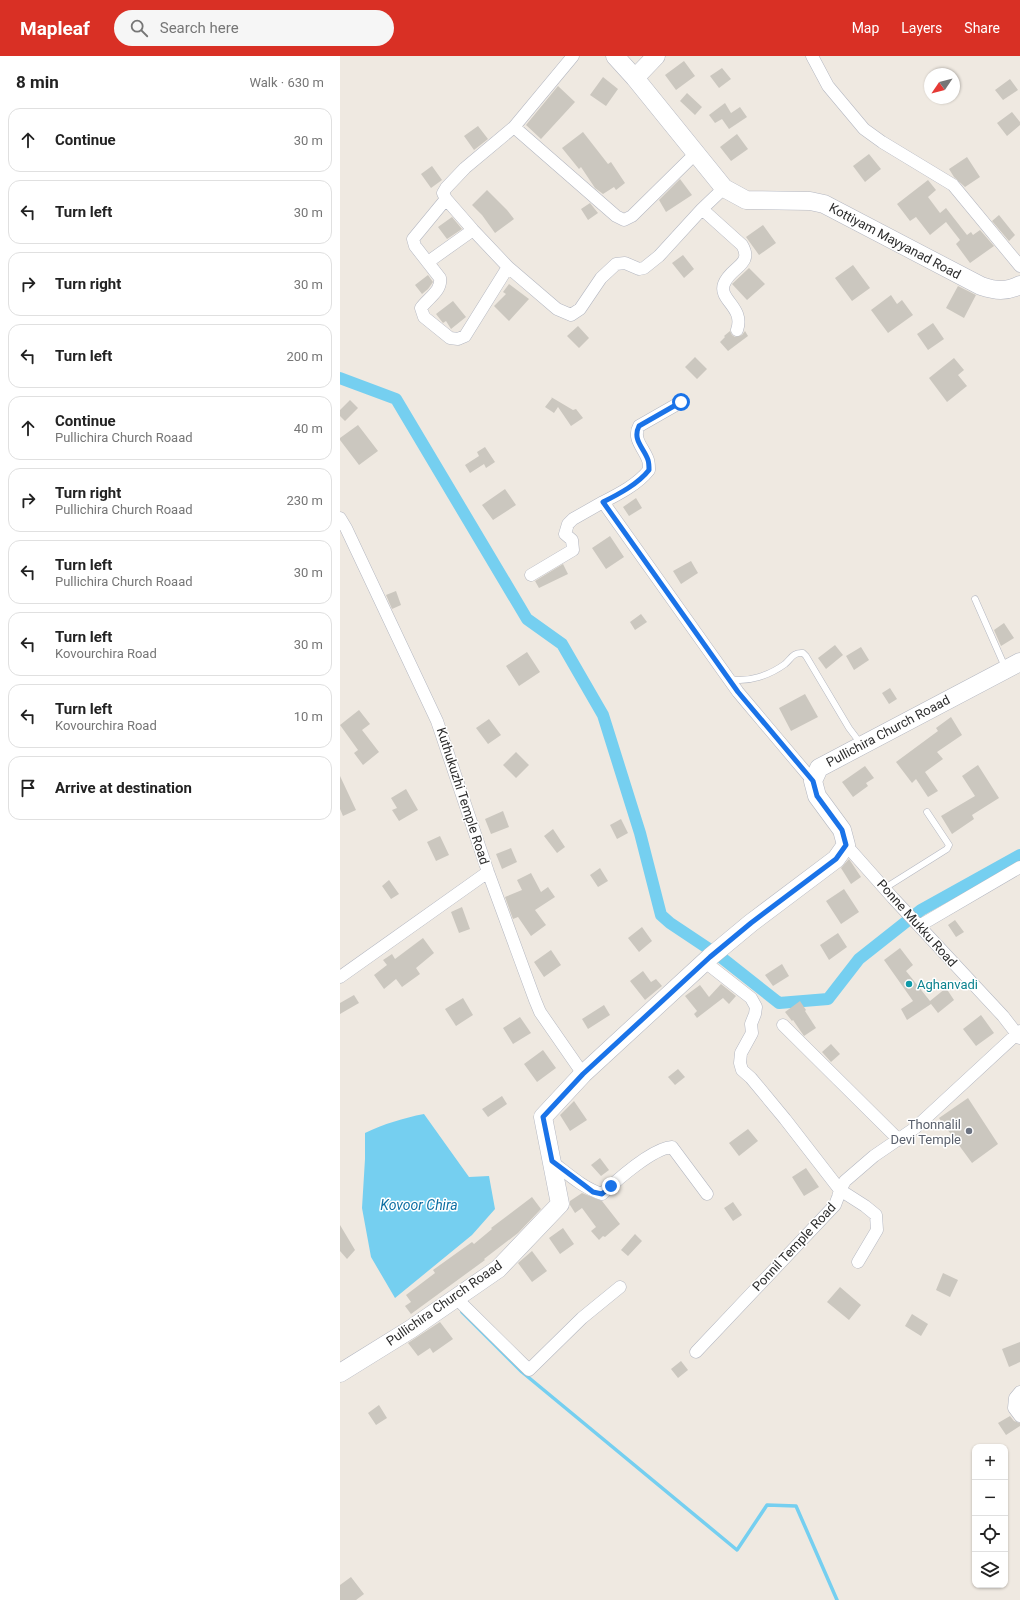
<!DOCTYPE html>
<html lang="en">
<head>
<meta charset="utf-8">
<style>
	body { margin:0; font-family:Roboto,sans-serif; background:#f6f6f6; color:#222 }
	.controls { position:absolute; right:12px; bottom:12px; display:grid; overflow:hidden; border-radius:8px; box-shadow:0 1px 3px #0004 }
	.controls button { width:36px; height:36px; display:grid; place-items:center; padding:0; border:0; border-bottom:1px solid #e0e0e0; background:#fff; color:#222; font:20px sans-serif }
	.compass { position:absolute; left:584px; top:12px; width:36px; height:36px; border-radius:50%; background:#fff; box-shadow:0 1px 3px #0004; rotate:235deg }
	.stop { position:absolute; width:12px; height:12px; margin:-9px; border:3px solid #1a73e8; border-radius:50%; background:#fff }
	.stop.end { background:#1a73e8; border-color:#fff; box-shadow:0 1px 4px #0008 }
	.list { margin:0; padding:0; list-style:none }
	h2 { display:flex; justify-content:space-between; align-items:center; height:52px; margin:0; padding:0 16px; font-size:17px }
	h2 small { font-size:13px; font-weight:400; color:#767676 }
	.list li { display:grid; grid-template-columns:26px 1fr auto; gap:12px; align-items:center; box-sizing:border-box; height:64px; margin:0 8px 8px; padding:0 8px; border:1px solid #e0e0e0; border-radius:12px }
	.list b { display:block; font-size:15px; white-space:nowrap }
	.list p { margin:0; font-size:13px; white-space:nowrap; color:#767676 }
	.list em { font-size:13px; font-style:normal; color:#767676 }
	.icon { flex:none; width:22px; height:22px; fill:none; stroke:currentColor; stroke-width:2; stroke-linecap:round; stroke-linejoin:round }
	.map { position:relative; flex:none; width:680px; height:1544px; overflow:hidden }
	header { display:flex; align-items:center; gap:24px; box-sizing:border-box; height:56px; padding:0 20px; background:#d93025; color:#fff }
	header strong { font-size:19px }
	nav { display:flex; gap:22px; margin-inline-start:auto; font-size:14px }
	.search { width:280px; height:36px; background:#f6f6f6; display:flex; align-items:center; gap:10px; box-sizing:border-box; padding:0 14px; border-radius:22px; color:#767676; font-size:15px }
	main { display:flex }
	aside { flex:1; background:#fff }
	.map>svg:first-child { display:block }
</style>
</head>
<body>
<header>
<strong>Mapleaf</strong>
<div class="search"><svg class="icon" aria-label="search" viewBox="0 0 24 24"><circle cx="10" cy="10" r="6"/><path d="M15 15l6 6"/></svg>Search here</div>
<nav><a>Map</a><a>Layers</a><a>Share</a></nav>
</header>
<main>
<aside>
<h2>8 min<small>Walk · 630 m</small></h2>
<ul class="list">
<li><svg class="icon" aria-label="ahead" viewBox="0 0 24 24"><path d="M12 20V5M6 11l6-6 6 6"/></svg><div><b>Continue</b></div><em>30 m</em></li>
<li><svg class="icon" aria-label="left" viewBox="0 0 24 24"><path d="M17 20v-9H6M10 6l-5 5 5 5"/></svg><div><b>Turn left</b></div><em>30 m</em></li>
<li><svg class="icon" aria-label="right" viewBox="0 0 24 24"><path d="M7 20v-9h11M14 6l5 5-5 5"/></svg><div><b>Turn right</b></div><em>30 m</em></li>
<li><svg class="icon" aria-label="left" viewBox="0 0 24 24"><path d="M17 20v-9H6M10 6l-5 5 5 5"/></svg><div><b>Turn left</b></div><em>200 m</em></li>
<li><svg class="icon" aria-label="ahead" viewBox="0 0 24 24"><path d="M12 20V5M6 11l6-6 6 6"/></svg><div><b>Continue</b><p>Pullichira Church Roaad</p></div><em>40 m</em></li>
<li><svg class="icon" aria-label="right" viewBox="0 0 24 24"><path d="M7 20v-9h11M14 6l5 5-5 5"/></svg><div><b>Turn right</b><p>Pullichira Church Roaad</p></div><em>230 m</em></li>
<li><svg class="icon" aria-label="left" viewBox="0 0 24 24"><path d="M17 20v-9H6M10 6l-5 5 5 5"/></svg><div><b>Turn left</b><p>Pullichira Church Roaad</p></div><em>30 m</em></li>
<li><svg class="icon" aria-label="left" viewBox="0 0 24 24"><path d="M17 20v-9H6M10 6l-5 5 5 5"/></svg><div><b>Turn left</b><p>Kovourchira Road</p></div><em>30 m</em></li>
<li><svg class="icon" aria-label="left" viewBox="0 0 24 24"><path d="M17 20v-9H6M10 6l-5 5 5 5"/></svg><div><b>Turn left</b><p>Kovourchira Road</p></div><em>10 m</em></li>
<li><svg class="icon" aria-label="arrive" viewBox="0 0 24 24"><path d="M6 21V4h12l-3 4 3 4H6"/></svg><div><b>Arrive at destination</b></div></li>
</ul>
</aside>
<div class="map">
<svg width="680" height="1544" viewBox="0 0 680 1544">
	<rect width="100%" height="100%" fill="#efe9e1"/>
	<!-- water -->
	<path fill="#75cff0" d="M 84,1058 L 129,1121 L 149,1120 L 155,1153 L 132,1179 L 55,1242 L 31,1201 L 22,1152 L 25,1103 L 25,1077 C 44,1068 63,1062 84,1058 Z"/>
	<g fill="none" stroke-linecap="round" stroke-linejoin="round">
		<!-- stream -->
		<path stroke="#75cff0" stroke-width="3.5" d="M 122,1256 L 182,1316 L 397,1494 L 427,1449 L 456,1450 L 497,1544"/>
		<!-- canal -->
		<path stroke="#75cff0" stroke-width="12" d="M 0,322 L 56,343 L 187,563 L 222,588 L 263,659 L 300,777 L 321,859 L 330,867 L 369,893
			M 382,902 L 439,947 L 488,943 L 519,903 L 581,854 L 680,799"/>
	</g>
	<!-- building -->
	<path fill="#cbc7bf" d="M 344,5 L 355,20 L 336,34 L 325,19 Z
		M 382,12 L 391,23 L 379,32 L 370,20 Z
		M 263,21 L 278,33 L 266,50 L 250,39 Z
		M 670,23 L 678,34 L 663,44 L 655,34 Z
		M 218,30 L 235,46 L 201,83 L 186,69 Z
		M 347,37 L 362,51 L 355,59 L 340,45 Z
		M 385,47 L 391,57 L 400,51 L 407,61 L 389,73 L 382,63 L 375,67 L 369,59 Z
		M 672,56 L 680,66 L 680,69 L 667,80 L 657,67 Z
		M 138,70 L 148,83 L 134,94 L 124,80 Z
		M 243,76 L 268,108 L 271,106 L 285,127 L 276,134 L 274,131 L 263,138 L 255,132 L 241,111 L 239,113 L 222,92 Z
		M 397,78 L 408,93 L 391,105 L 380,91 Z
		M 529,98 L 541,113 L 525,126 L 513,110 Z
		M 627,101 L 640,121 L 625,131 L 614,121 L 609,113 Z
		M 92,110 L 102,124 L 91,132 L 81,118 Z
		M 340,123 L 352,139 L 326,156 L 319,144 Z
		M 588,124 L 596,134 L 588,141 L 600,157 L 606,152 L 627,179 L 631,176 L 633,179 L 640,174 L 654,190 L 630,207 L 616,188 L 620,184 L 606,166 L 590,179 L 576,161 L 570,165 L 557,148 Z
		M 147,134 L 167,154 L 174,163 L 155,177 L 142,159 L 132,149 Z
		M 250,147 L 258,157 L 248,164 L 241,153 Z
		M 659,159 L 675,179 L 669,185 L 652,165 Z
		M 112,161 L 122,173 L 107,183 L 98,171 Z
		M 423,169 L 436,187 L 419,199 L 406,181 Z
		M 343,199 L 354,213 L 344,222 L 332,207 Z
		M 513,209 L 530,232 L 512,245 L 495,222 Z
		M 409,212 L 425,228 L 407,244 L 392,228 Z
		M 88,219 L 93,226 L 88,233 L 82,238 L 75,229 Z
		M 169,228 L 189,243 L 169,265 L 154,250 L 166,238 L 163,236 Z
		M 618,230 L 636,239 L 624,262 L 606,252 Z
		M 551,239 L 557,248 L 562,244 L 573,259 L 548,277 L 531,254 Z
		M 113,245 L 126,261 L 111,273 L 106,265 L 103,267 L 96,258 Z
		M 593,267 L 604,283 L 588,294 L 577,278 Z
		M 238,270 L 249,282 L 239,292 L 227,280 Z
		M 390,275 L 392,279 L 395,281 L 402,279 L 405,275 L 408,280 L 388,295 L 380,286 L 385,281 L 384,280 Z
		M 355,301 L 367,313 L 357,323 L 345,311 Z
		M 614,302 L 624,314 L 618,319 L 627,330 L 607,346 L 589,322 Z
		M 211,341 L 233,354 L 236,353 L 243,362 L 231,370 L 218,351 L 214,357 L 205,351 L 212,342 Z
		M 10,344 L 18,352 L 5,365 L 0,360 L 0,354 Z
		M 18,369 L 38,395 L 19,409 L 0,384 L 0,382 Z
		M 145,391 L 155,406 L 146,412 L 144,408 L 130,417 L 125,409 L 139,400 L 137,396 Z
		M 165,433 L 176,449 L 153,464 L 142,449 Z
		M 296,442 L 302,452 L 289,460 L 283,451 Z
		M 270,480 L 284,501 L 266,513 L 252,492 Z
		M 351,505 L 358,517 L 341,528 L 333,515 Z
		M 223,508 L 228,518 L 199,532 L 195,525 Z
		M 56,535 L 61,549 L 52,553 L 46,539 Z
		M 301,558 L 307,566 L 295,574 L 290,566 Z
		M 664,567 L 674,582 L 661,590 L 654,574 Z
		M 495,589 L 503,599 L 486,613 L 478,602 Z
		M 521,591 L 529,604 L 514,614 L 506,600 Z
		M 187,596 L 200,616 L 179,630 L 166,610 Z
		M 550,632 L 557,643 L 549,648 L 542,637 Z
		M 465,638 L 478,661 L 451,675 L 439,652 Z
		M 19,654 L 30,668 L 22,674 L 39,696 L 23,709 L 14,697 L 18,694 L 0,669 Z
		M 611,661 L 622,679 L 597,696 L 603,703 L 585,716 L 598,735 L 588,741 L 576,723 L 572,727 L 556,706 L 598,675 L 596,672 Z
		M 149,663 L 161,679 L 148,688 L 136,672 Z
		M 176,696 L 189,709 L 176,722 L 163,709 Z
		M 638,709 L 659,742 L 632,759 L 634,763 L 612,778 L 601,760 L 635,740 L 622,720 Z
		M 525,710 L 534,722 L 526,727 L 528,730 L 513,741 L 502,726 Z
		M 0,720 L 16,754 L 3,760 L 0,753 Z
		M 66,733 L 78,754 L 59,765 L 52,754 L 57,752 L 51,742 Z
		M 163,755 L 169,771 L 151,778 L 145,763 Z
		M 281,763 L 288,777 L 277,783 L 270,769 Z
		M 213,773 L 225,791 L 217,797 L 204,780 Z
		M 100,780 L 109,799 L 96,805 L 87,786 Z
		M 171,792 L 177,806 L 162,813 L 156,798 Z
		M 509,803 L 521,821 L 511,828 L 501,812 Z
		M 260,812 L 268,825 L 258,831 L 250,819 Z
		M 191,817 L 201,836 L 208,831 L 215,841 L 195,854 L 206,869 L 191,880 L 178,861 L 173,863 L 165,841 L 182,834 L 177,824 Z
		M 49,824 L 59,838 L 51,843 L 42,830 Z
		M 504,833 L 519,856 L 501,868 L 486,845 Z
		M 122,851 L 130,873 L 119,877 L 111,856 Z
		M 615,864 L 624,876 L 616,881 L 608,869 Z
		M 302,871 L 312,885 L 299,896 L 288,882 Z
		M 498,877 L 507,891 L 489,904 L 480,889 Z
		M 83,882 L 94,897 L 76,912 L 80,918 L 62,931 L 56,923 L 44,933 L 34,919 L 47,909 L 43,904 L 52,898 L 55,903 Z
		M 560,892 L 573,909 L 566,915 L 590,945 L 606,932 L 614,944 L 598,957 L 591,948 L 567,964 L 561,953 L 573,945 L 544,904 Z
		M 211,894 L 221,909 L 204,921 L 194,906 Z
		M 442,908 L 449,920 L 433,930 L 425,919 Z
		M 303,915 L 311,926 L 316,923 L 322,930 L 305,944 L 290,925 Z
		M 381,928 L 396,940 L 389,948 L 383,942 L 357,962 L 354,958 L 357,955 L 345,940 L 360,929 L 369,941 Z
		M 14,939 L 19,947 L 0,958 L 0,947 Z
		M 123,942 L 133,959 L 116,970 L 105,953 Z
		M 460,945 L 466,954 L 465,955 L 476,972 L 464,980 L 453,964 L 452,965 L 445,956 Z
		M 264,949 L 270,959 L 248,973 L 242,963 Z
		M 641,959 L 654,977 L 636,990 L 623,973 Z
		M 180,961 L 191,977 L 173,988 L 163,972 Z
		M 491,988 L 500,998 L 491,1006 L 482,996 Z
		M 203,994 L 216,1012 L 197,1026 L 184,1008 Z
		M 338,1013 L 345,1021 L 335,1029 L 328,1021 Z
		M 162,1040 L 167,1048 L 148,1061 L 142,1053 Z
		M 628,1042 L 658,1088 L 632,1107 L 599,1062 Z
		M 234,1045 L 247,1064 L 230,1075 L 220,1059 Z
		M 408,1073 L 418,1085 L 399,1100 L 389,1087 Z
		M 260,1102 L 269,1114 L 261,1120 L 251,1109 Z
		M 466,1112 L 479,1131 L 464,1140 L 452,1121 Z
		M 242,1137 L 262,1145 L 280,1168 L 265,1181 L 263,1180 L 259,1184 L 251,1175 L 256,1171 L 242,1152 L 235,1157 L 230,1149 L 230,1145 Z
		M 192,1141 L 201,1153 L 178,1177 L 144,1203 L 145,1204 L 71,1258 L 65,1250 L 71,1246 L 66,1239 L 95,1217 L 93,1214 L 132,1186 L 134,1188 L 152,1173 L 151,1172 Z
		M 393,1146 L 402,1159 L 393,1165 L 384,1152 Z
		M 0,1169 L 15,1194 L 7,1203 L 0,1195 Z
		M 223,1172 L 234,1188 L 220,1198 L 209,1182 Z
		M 295,1178 L 302,1185 L 288,1200 L 281,1194 Z
		M 192,1195 L 207,1215 L 192,1226 L 178,1207 Z
		M 603,1217 L 618,1224 L 610,1241 L 596,1234 Z
		M 500,1231 L 521,1249 L 509,1264 L 487,1246 Z
		M 572,1258 L 588,1268 L 581,1280 L 565,1270 Z
		M 100,1266 L 113,1283 L 93,1297 L 90,1292 L 78,1300 L 68,1287 Z
		M 680,1286 L 680,1306 L 669,1311 L 662,1293 Z
		M 341,1305 L 348,1314 L 338,1322 L 331,1313 Z
		M 39,1349 L 47,1362 L 36,1369 L 28,1357 Z
		M 670,1360 L 674,1365 L 680,1367 L 680,1370 L 666,1379 L 658,1367 Z
		M 11,1521 L 24,1538 L 16,1544 L 0,1544 L 0,1529 Z"/>
	<g fill="none" stroke-linecap="round" stroke-linejoin="round">
		<!-- lane casing -->
		<g stroke="#b4b7c1" stroke-width="7">
			<path id="lane" d="M 635,543 L 665,611
				M 390,623 C 408,627 430,619 445,608 C 451,603 453,596 463,597 L 466,600 L 509,672 L 521,688
				M 545,832 L 607,793 L 609,789 L 587,756"/>
		</g>
		<!-- street casing -->
		<g stroke="#b4b7c1" stroke-width="13">
			<path id="street" d="M 233,0 L 174,71 L 125,112 L 106,132 L 103,137 L 106,143 L 133,174 L 168,211 L 217,253 L 231,259 L 240,253 L 261,222 L 276,208 L 285,207 L 299,213 L 304,212 L 319,200 L 362,153 L 384,132
				M 472,0 L 488,30 L 524,73 L 542,86 L 613,129 L 680,210
				M 174,71 L 276,160 L 284,164 L 292,160 L 356,97
				M 106,143 L 73,183 L 75,190 L 100,222 C 102,235 88,242 81,252 L 84,261 L 110,282 L 118,283 L 125,280 L 168,211
				M 362,153 L 402,189 C 414,209 390,211 384,228 C 378,244 405,251 397,274
				M 88,206 L 133,174
				M 341,346 L 299,370 C 292,383 304,392 308,404 C 309,407 309,411 309,414 C 298,428 279,438 263,446 L 398,636 L 473,725
				M 0,462 L 6,472 L 97,665 L 148,816 L 195,944 L 200,956 L 243,1018
				M 191,519 L 233,494 L 232,484 L 225,478 L 228,468 L 233,463 L 263,446
				M 506,789 L 553,842 L 663,960 L 680,982
				M 579,870 L 680,811
				M 365,906 L 411,942 L 416,951 L 415,958 L 411,968 L 412,977 L 401,997 L 400,1007 L 402,1014 L 411,1022 L 445,1063 L 500,1134 L 525,1150 L 536,1159 L 537,1174 L 518,1206
				M 0,921 L 148,816
				M 443,969 L 559,1084
				M 211,1105 C 227,1117 243,1132 262,1138 C 277,1124 313,1092 332,1091 L 367,1138
				M 116,1242 L 189,1314 L 242,1262 L 280,1231
				M 356,1296 L 495,1149 L 498,1141 L 500,1134 L 505,1125 L 534,1100 L 575,1072 L 680,975
				M 680,1336 L 675,1342 L 674,1352 L 680,1360"/>
		</g>
		<!-- secondary casing -->
		<g stroke="#b4b7c1" stroke-width="19">
			<path id="secondary" d="M 275,0 L 295,22 L 384,132 L 406,144 L 470,145 L 484,148 L 641,230 C 656,235 666,236 680,229
				M 295,22 L 316,0
				M 0,1317 L 71,1273 L 158,1213 L 220,1148 L 203,1061 L 243,1018 L 370,901 L 411,867 L 496,803 L 506,789 L 502,774 L 477,740 L 473,725 L 479,712 L 680,606"/>
		</g>
		<!-- lane -->
		<use href="#lane" stroke="#fff" stroke-width="6"/>
		<!-- street -->
		<use href="#street" stroke="#fff" stroke-width="12"/>
		<!-- secondary -->
		<use href="#secondary" stroke="#fff" stroke-width="18"/>
	</g>
	<g fill="none" stroke-linecap="round" stroke-linejoin="round">
		<!-- route -->
		<path stroke="#1a73e8" stroke-width="5" d="M 271,1130 L 262,1138 L 253,1136 L 244,1129 L 212,1105 L 203,1061 L 243,1018 L 370,901 L 411,867 L 496,803 L 506,789 L 502,774 L 477,740 L 473,725 L 398,636 L 263,446 C 279,438 298,428 309,414 C 309,411 309,407 308,404 C 304,392 292,384 299,370 L 341,346"/>
	</g>
	<!-- markers -->
	<circle fill="#0f9aa8" stroke="#fff" stroke-width="1.5" cx="569" cy="928" r="4"/>
	<circle fill="#6b7280" stroke="#fff" stroke-width="1.5" cx="629" cy="1075" r="4"/>
	<g text-anchor="middle" dominant-baseline="central" stroke-width="3" stroke-linejoin="round" paint-order="stroke">
		<!-- street labels -->
		<g font-size="13" fill="#2e2e2e" stroke="#fff">
			<text transform="translate(555 185) rotate(28)">Kottiyam Mayyanad Road</text>
			<text transform="translate(548 675) rotate(-28)">Pullichira Church Roaad</text>
			<text transform="translate(123 740) rotate(72)">Kuthukuzhi Temple Road</text>
			<text transform="translate(577 867) rotate(48)">Ponne Mukku Road</text>
			<text transform="translate(454 1191) rotate(-47)">Ponnil Temple Road</text>
			<text transform="translate(104 1247) rotate(-35)">Pullichira Church Roaad</text>
		</g>
		<!-- culture labels -->
		<g font-size="13" fill="#0d838f" stroke="#fff" text-anchor="start">
			<text x="577" y="928">Aghanvadi</text>
		</g>
		<!-- worship labels -->
		<g font-size="13" fill="#5b616d" stroke="#fff" text-anchor="end">
			<text x="621" y="1068">Thonnalil<tspan x="621" dy="15">Devi Temple</tspan></text>
		</g>
		<!-- water labels -->
		<g font-size="14" font-style="italic" fill="#0d6fa3" stroke="#fff">
			<text x="79" y="1149">Kovoor Chira</text>
		</g>
	</g>
</svg>
<div class="controls">
<button>+</button>
<button>−</button>
<button><svg class="icon" aria-label="locate" viewBox="0 0 24 24"><circle cx="12" cy="12" r="6"/><path d="M12 2v4M12 18v4M2 12h4M18 12h4"/></svg></button>
<button><svg class="icon" aria-label="layers" viewBox="0 0 24 24"><path d="M12 4l9 5-9 5-9-5zM3 14l9 5 9-5"/></svg></button>
</div>
<svg class="compass" viewBox="-18 -18 36 36"><path d="M0-13l5 13h-10z" fill="#e53935"/><path d="M0 13l5-13h-10z" fill="#767676"/></svg>
<div class="stop" style="left:341px;top:346px"></div>
<div class="stop end" style="left:271px;top:1130px"></div>
</div>
</main>
</body>
</html>
